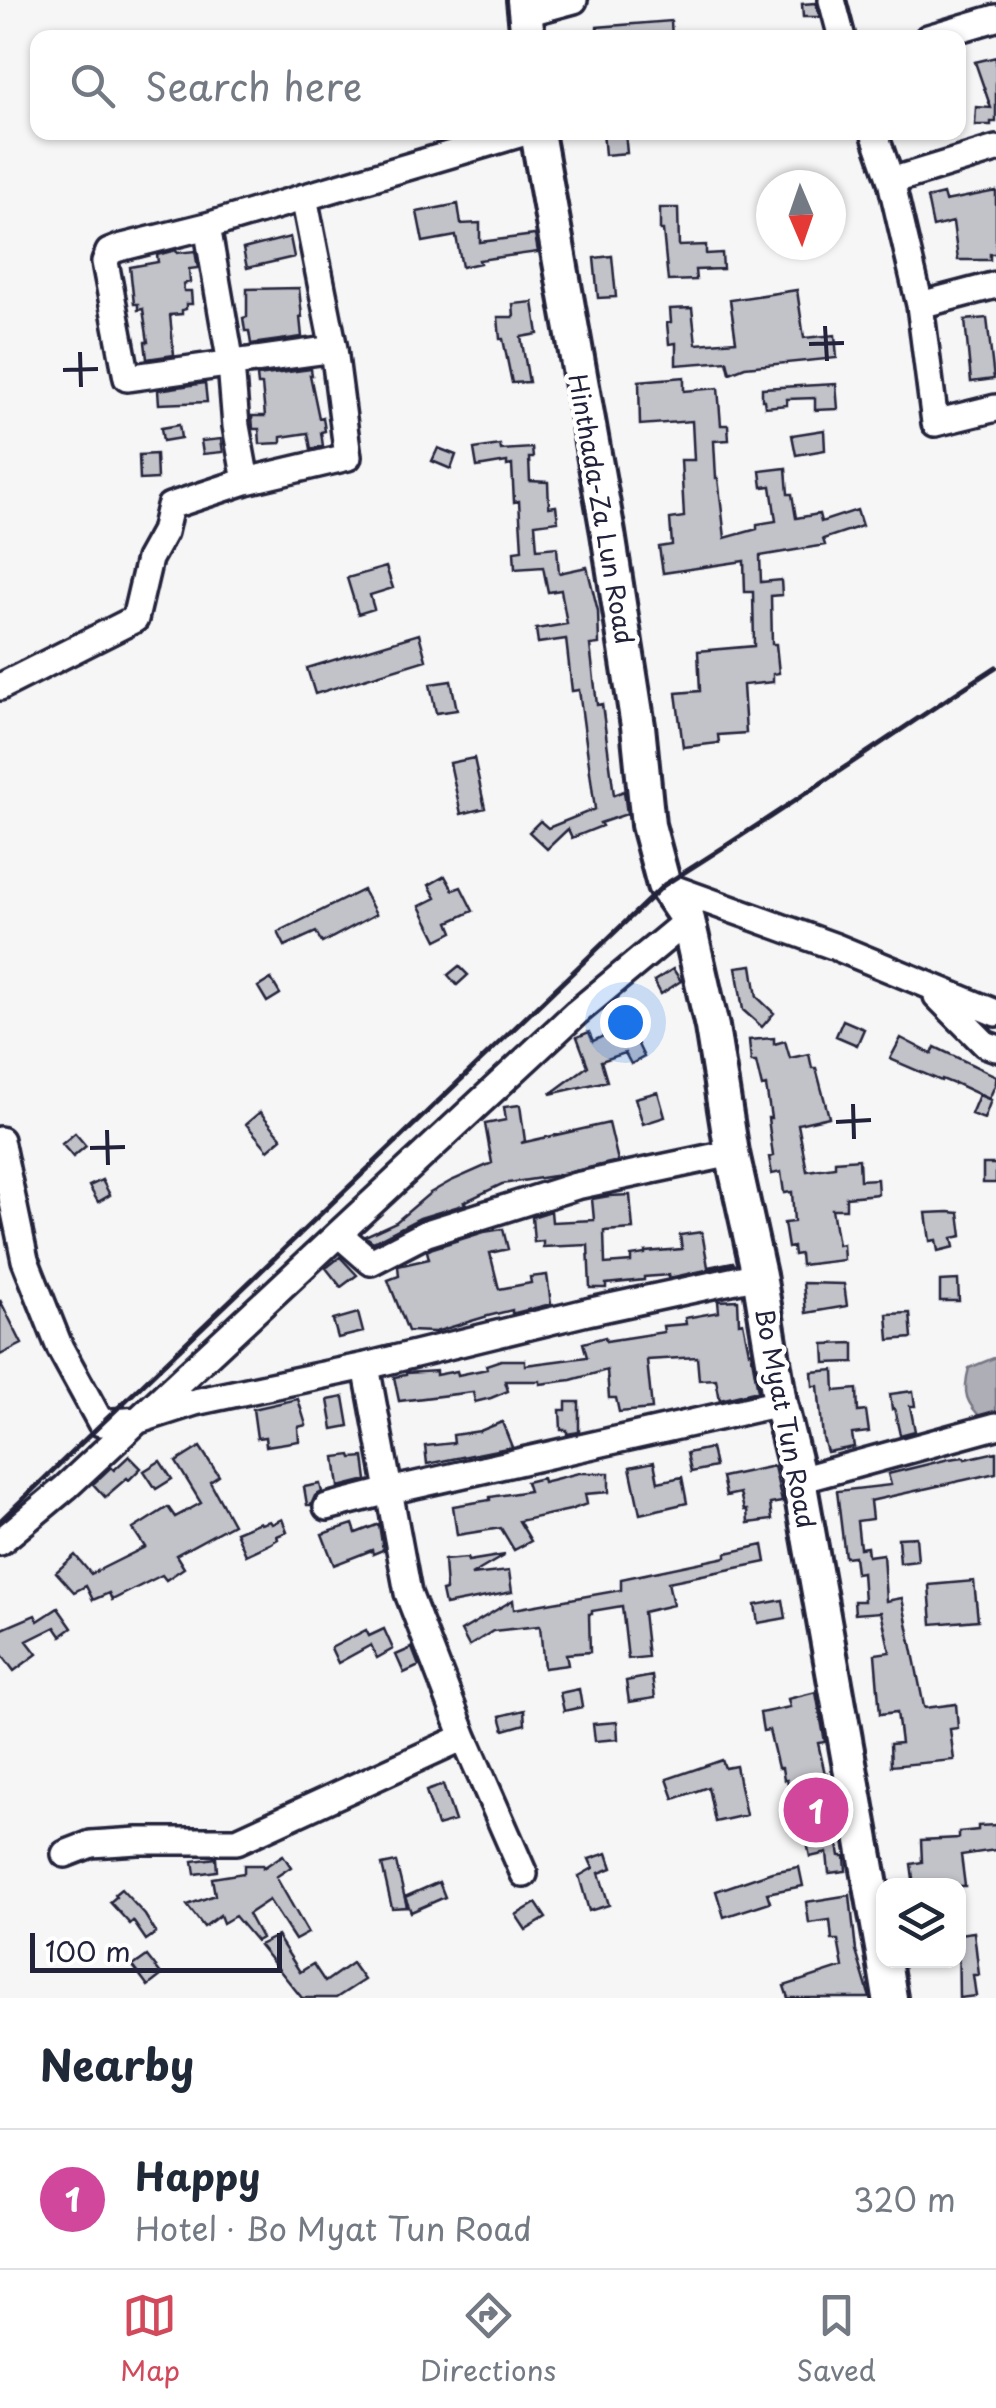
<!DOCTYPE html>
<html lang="en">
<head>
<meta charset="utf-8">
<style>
	body { margin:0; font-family:"Playpen Sans",sans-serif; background:#f2f2f3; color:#1f2937 }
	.controls { position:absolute; right:30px; bottom:30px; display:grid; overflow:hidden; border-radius:20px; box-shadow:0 2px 8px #0004 }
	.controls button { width:90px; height:90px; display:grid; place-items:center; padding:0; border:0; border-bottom:2px solid #e0e1e3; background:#fff; color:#1f2937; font:50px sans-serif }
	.compass { position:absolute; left:756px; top:170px; width:90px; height:90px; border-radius:50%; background:#fff; box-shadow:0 2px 8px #0004; rotate:178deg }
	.scale { position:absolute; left:30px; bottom:25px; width:252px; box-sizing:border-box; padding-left:10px; border:5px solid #22223b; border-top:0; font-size:28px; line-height:35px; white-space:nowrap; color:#22223b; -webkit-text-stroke:8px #fff; paint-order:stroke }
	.you { position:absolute; left:625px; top:1022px; width:35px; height:35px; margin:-25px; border:8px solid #fff; border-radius:50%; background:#1a73e8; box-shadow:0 0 0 15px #1a73e833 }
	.badge { display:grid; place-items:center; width:65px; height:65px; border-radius:50%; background:#d1495b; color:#fff; font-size:32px; font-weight:700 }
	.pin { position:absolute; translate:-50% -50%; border:5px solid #fff; box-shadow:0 2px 10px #0006 }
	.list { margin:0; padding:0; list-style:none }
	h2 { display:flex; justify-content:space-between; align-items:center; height:130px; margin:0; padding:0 40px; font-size:42px }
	h2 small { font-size:32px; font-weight:400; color:#747a83 }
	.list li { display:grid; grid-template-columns:65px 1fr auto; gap:30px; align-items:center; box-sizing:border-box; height:140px; padding:0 40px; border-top:2px solid #e0e1e3 }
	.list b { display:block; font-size:38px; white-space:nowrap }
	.list p { margin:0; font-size:32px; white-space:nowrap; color:#747a83 }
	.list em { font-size:32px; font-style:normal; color:#747a83 }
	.icon { flex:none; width:55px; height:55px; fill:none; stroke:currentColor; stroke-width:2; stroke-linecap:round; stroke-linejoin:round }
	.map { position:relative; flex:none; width:996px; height:1998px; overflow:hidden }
	.search { position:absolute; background:#fff; box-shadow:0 2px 8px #0004; left:30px; right:30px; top:30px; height:110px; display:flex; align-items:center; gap:25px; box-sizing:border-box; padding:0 35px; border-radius:20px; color:#747a83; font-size:38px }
	.sheet { height:270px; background:#fff }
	nav { display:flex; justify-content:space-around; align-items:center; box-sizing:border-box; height:140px; border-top:2px solid #e0e1e3; background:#fff; font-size:28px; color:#747a83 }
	nav a { display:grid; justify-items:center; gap:5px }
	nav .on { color:#d1495b }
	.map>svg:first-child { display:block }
</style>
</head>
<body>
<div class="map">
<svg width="996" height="1998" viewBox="0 0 996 1998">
	<rect width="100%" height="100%" fill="#f6f6f7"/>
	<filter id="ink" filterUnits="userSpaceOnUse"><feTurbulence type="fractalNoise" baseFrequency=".01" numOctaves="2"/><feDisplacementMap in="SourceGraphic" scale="20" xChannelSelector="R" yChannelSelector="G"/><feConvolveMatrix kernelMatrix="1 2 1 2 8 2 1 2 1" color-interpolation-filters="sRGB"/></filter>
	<g filter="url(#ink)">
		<!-- water -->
		<path fill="#aeaeb7" stroke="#767685" stroke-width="2.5" d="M 996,1357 L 996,1418 L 985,1422 C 966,1403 962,1394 969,1368 Z"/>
		<!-- building -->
		<path fill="#c2c2c9" stroke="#22223b" stroke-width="2.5" d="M 816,3 L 820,17 L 803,17 L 802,4 Z
			M 671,21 L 672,38 L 597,38 L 597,27 Z
			M 996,57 L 996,122 L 991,122 L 991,125 L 975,125 L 976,107 L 991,108 L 975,62 Z
			M 603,132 L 625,132 L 627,153 L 605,155 Z
			M 996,191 L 996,254 L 990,254 L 990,260 L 958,260 L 953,222 L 933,227 L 927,198 L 943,194 L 945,201 Z
			M 458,204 L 461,224 L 480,223 L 480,242 L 535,235 L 538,252 L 479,260 L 480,263 L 462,267 L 456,236 L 423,242 L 417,212 Z
			M 660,208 L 678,208 L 679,246 L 706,245 L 706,254 L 722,253 L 723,269 L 695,270 L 696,280 L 668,281 L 663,230 L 660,230 Z
			M 290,237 L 294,257 L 247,268 L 243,249 Z
			M 176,250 L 177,253 L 195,251 L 198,268 L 189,269 L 190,282 L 183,284 L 184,291 L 191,291 L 192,304 L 186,304 L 186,309 L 182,310 L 182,314 L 170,315 L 174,355 L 147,359 L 145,342 L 148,342 L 143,309 L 138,310 L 138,304 L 134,304 L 130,267 L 158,262 L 157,255 Z
			M 612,256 L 616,297 L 598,298 L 594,258 Z
			M 299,288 L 302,317 L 300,317 L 302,337 L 251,344 L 249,331 L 245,331 L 243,318 L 247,317 L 247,289 Z
			M 797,290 L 804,338 L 835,335 L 837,358 L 745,367 L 730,373 L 727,361 L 676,365 L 676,343 L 669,344 L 667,323 L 671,322 L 670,309 L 692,308 L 696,344 L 736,341 L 730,300 Z
			M 533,302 L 538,334 L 521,337 L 529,382 L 512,383 L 503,339 L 500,339 L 498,317 L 514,317 L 513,304 Z
			M 987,318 L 994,379 L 971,382 L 965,320 Z
			M 311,369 L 312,375 L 310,375 L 319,418 L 323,417 L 325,431 L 321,432 L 323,446 L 311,449 L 308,433 L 281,437 L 281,443 L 260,444 L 259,429 L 253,429 L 252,416 L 265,416 L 262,385 L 258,385 L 257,376 Z
			M 684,377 L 684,391 L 718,388 L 721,425 L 728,425 L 729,440 L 714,441 L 716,478 L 718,478 L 725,538 L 757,529 L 757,524 L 776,521 L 771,486 L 762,487 L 760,471 L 786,468 L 788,494 L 792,494 L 796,518 L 819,514 L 821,522 L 857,510 L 862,526 L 823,539 L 825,545 L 760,556 L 761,582 L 781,580 L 782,595 L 771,596 L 772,644 L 776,644 L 779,673 L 773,674 L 773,682 L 743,685 L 746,733 L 718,735 L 719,743 L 683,747 L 676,693 L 700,691 L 698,651 L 754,646 L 753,592 L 745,592 L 744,561 L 663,573 L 659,547 L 672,545 L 670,519 L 684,517 L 681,460 L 694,460 L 692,421 L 640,425 L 639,381 Z
			M 205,383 L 207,402 L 159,404 L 158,390 Z
			M 836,384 L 838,409 L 815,410 L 815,398 L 787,399 L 787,405 L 765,407 L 764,400 L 762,400 L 762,388 Z
			M 179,425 L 181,438 L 163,441 L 161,428 Z
			M 824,430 L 825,450 L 796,455 L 792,435 Z
			M 221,439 L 223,452 L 203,454 L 201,441 Z
			M 500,445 L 501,450 L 532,448 L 533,458 L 529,458 L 530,481 L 548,482 L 549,507 L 556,506 L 558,521 L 535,524 L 537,549 L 557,547 L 559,573 L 587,567 L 598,611 L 599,644 L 590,645 L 597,705 L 602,704 L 614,795 L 624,791 L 627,814 L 600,823 L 602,826 L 572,838 L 568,829 L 547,849 L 529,832 L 540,821 L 548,828 L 595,809 L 579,690 L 572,691 L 566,639 L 538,643 L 536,629 L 567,624 L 561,590 L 548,592 L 543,567 L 515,569 L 514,551 L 522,550 L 519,501 L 514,502 L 512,465 L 507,466 L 507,462 L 477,467 L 474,449 Z
			M 438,448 L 456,455 L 451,469 L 432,461 Z
			M 156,454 L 157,479 L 140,480 L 139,455 Z
			M 386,567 L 393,588 L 370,595 L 374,609 L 358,614 L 347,578 Z
			M 419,634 L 426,660 L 315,694 L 307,668 Z
			M 451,681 L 457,710 L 436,713 L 430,684 Z
			M 474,758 L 485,808 L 461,814 L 450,763 Z
			M 445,876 L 453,890 L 461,887 L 473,911 L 449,922 L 453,932 L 437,940 L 420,906 L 436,898 L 429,885 Z
			M 363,890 L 376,914 L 322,943 L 316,932 L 285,946 L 278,932 Z
			M 752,965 L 757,997 L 774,1013 L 762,1027 L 743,1010 L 736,967 Z
			M 459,966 L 468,975 L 457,985 L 448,975 Z
			M 673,969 L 681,981 L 661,994 L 654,981 Z
			M 271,979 L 280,994 L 267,1002 L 258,987 Z
			M 843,1020 L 864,1029 L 857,1045 L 836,1036 Z
			M 628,1024 L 644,1057 L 631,1064 L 625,1053 L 601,1061 L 607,1081 L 550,1094 L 588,1066 L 577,1037 L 589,1032 L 593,1041 Z
			M 774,1038 L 774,1044 L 785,1041 L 790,1058 L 809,1054 L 812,1068 L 816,1068 L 829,1117 L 798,1124 L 807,1171 L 835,1167 L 835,1161 L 859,1159 L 860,1180 L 877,1179 L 878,1194 L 846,1197 L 846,1209 L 832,1209 L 838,1245 L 843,1244 L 844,1260 L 801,1265 L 800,1254 L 794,1255 L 793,1247 L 788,1248 L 784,1223 L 794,1222 L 792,1192 L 784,1193 L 781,1172 L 772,1174 L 769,1157 L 773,1156 L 768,1118 L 771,1118 L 766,1086 L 762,1087 L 756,1062 L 751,1062 L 749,1040 Z
			M 901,1038 L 932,1054 L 935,1047 L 996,1076 L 996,1083 L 989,1099 L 955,1083 L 954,1084 L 942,1079 L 941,1081 L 890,1059 Z
			M 658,1092 L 665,1117 L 643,1124 L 635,1098 Z
			M 979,1095 L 991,1100 L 984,1119 L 971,1114 Z
			M 520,1105 L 525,1141 L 521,1143 L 609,1123 L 618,1161 L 554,1176 L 502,1184 L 464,1202 L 466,1204 L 420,1218 L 373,1242 L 365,1236 L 396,1222 L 430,1193 L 451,1181 L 492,1163 L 485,1124 L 506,1120 L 504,1107 Z
			M 260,1112 L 282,1138 L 268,1150 L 246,1124 Z
			M 75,1133 L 86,1146 L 73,1157 L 62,1144 Z
			M 983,1164 L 996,1164 L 996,1183 L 983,1183 Z
			M 102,1180 L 110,1195 L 98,1202 L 89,1186 Z
			M 630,1195 L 633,1229 L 604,1231 L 605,1264 L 631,1262 L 631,1256 L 645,1254 L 645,1252 L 682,1249 L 680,1235 L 702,1232 L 708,1267 L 733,1262 L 734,1264 L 669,1278 L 669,1275 L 644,1277 L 644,1280 L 606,1284 L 606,1288 L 590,1288 L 588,1245 L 543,1247 L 543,1241 L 534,1242 L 532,1217 L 551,1211 L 552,1222 L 594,1220 L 592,1199 L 609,1196 Z
			M 949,1212 L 959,1213 L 962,1236 L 952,1238 L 954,1247 L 938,1251 L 936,1240 L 930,1241 L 926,1213 Z
			M 503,1229 L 508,1249 L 490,1253 L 499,1289 L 531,1283 L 530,1277 L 547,1275 L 551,1304 L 515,1313 L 512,1313 L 512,1310 L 488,1316 L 435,1332 L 408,1331 L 388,1280 L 399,1276 L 398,1266 L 429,1259 L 427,1251 L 433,1248 L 484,1232 Z
			M 340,1257 L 357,1275 L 341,1287 L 326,1268 Z
			M 958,1280 L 959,1301 L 940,1301 L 940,1281 Z
			M 803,1283 L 844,1284 L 847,1306 L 806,1313 Z
			M 0,1300 L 22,1344 L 0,1355 Z
			M 738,1300 L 739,1323 L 743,1322 L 749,1352 L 751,1352 L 758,1391 L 720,1400 L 716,1379 L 699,1380 L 697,1357 L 647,1360 L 652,1409 L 619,1412 L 616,1398 L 609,1398 L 607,1370 L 571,1380 L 540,1384 L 540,1381 L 505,1381 L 508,1391 L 491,1398 L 475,1402 L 473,1392 L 399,1401 L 394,1377 L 406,1375 L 406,1373 L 436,1371 L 436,1375 L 457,1371 L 458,1375 L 487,1369 L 486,1365 L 501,1360 L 525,1360 L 525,1365 L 587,1357 L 583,1343 L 605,1337 L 606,1341 L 664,1332 L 663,1326 L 686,1324 L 685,1318 L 719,1312 L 718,1301 Z
			M 358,1313 L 363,1332 L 338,1338 L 333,1320 Z
			M 910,1313 L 912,1338 L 889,1340 L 887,1314 Z
			M 854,1343 L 854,1362 L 825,1363 L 824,1344 Z
			M 834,1370 L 835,1391 L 857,1389 L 858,1412 L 866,1411 L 869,1432 L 852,1434 L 854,1447 L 827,1452 L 823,1438 L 818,1386 L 813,1386 L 812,1372 Z
			M 913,1391 L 915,1406 L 910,1406 L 915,1431 L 900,1435 L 894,1408 L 892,1409 L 890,1394 Z
			M 344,1397 L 349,1426 L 333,1429 L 328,1400 Z
			M 298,1399 L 306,1425 L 298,1427 L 299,1441 L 266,1446 L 265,1437 L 257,1438 L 253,1409 Z
			M 566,1402 L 579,1402 L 579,1432 L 567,1434 L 567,1430 L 561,1430 L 560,1410 L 566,1410 Z
			M 502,1422 L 512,1447 L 427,1464 L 425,1446 L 454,1443 L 453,1435 L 480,1431 Z
			M 200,1447 L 219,1476 L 210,1482 L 233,1524 L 176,1555 L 184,1568 L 166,1580 L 162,1575 L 112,1600 L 109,1593 L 93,1600 L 86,1586 L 74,1592 L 56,1572 L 75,1555 L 91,1574 L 145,1547 L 133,1529 L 168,1507 L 175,1517 L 201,1503 L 176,1462 Z
			M 711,1448 L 715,1467 L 691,1472 L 687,1453 Z
			M 996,1452 L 996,1473 L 870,1501 L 872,1519 L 857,1521 L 860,1548 L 867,1547 L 868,1556 L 883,1554 L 886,1601 L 902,1598 L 924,1707 L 925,1708 L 956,1704 L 958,1728 L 950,1729 L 954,1760 L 891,1766 L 890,1744 L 901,1743 L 897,1712 L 880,1714 L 875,1654 L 890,1652 L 881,1612 L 855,1614 L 854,1601 L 864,1601 L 862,1572 L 856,1573 L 854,1556 L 845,1557 L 837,1491 L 891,1485 L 888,1474 L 949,1459 L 964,1457 L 965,1459 Z
			M 351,1455 L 352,1458 L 364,1457 L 367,1480 L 339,1487 L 335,1457 Z
			M 129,1456 L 141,1468 L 129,1480 L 127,1478 L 105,1497 L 93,1484 L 111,1467 L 114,1470 Z
			M 160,1461 L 172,1479 L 156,1489 L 144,1471 Z
			M 654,1462 L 658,1482 L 682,1477 L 687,1503 L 640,1514 L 630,1467 Z
			M 774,1466 L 782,1502 L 770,1504 L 772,1520 L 748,1523 L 747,1510 L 744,1510 L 740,1493 L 726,1496 L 722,1477 Z
			M 579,1473 L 609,1473 L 609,1492 L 585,1494 L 587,1504 L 570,1510 L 519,1521 L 531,1541 L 514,1550 L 501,1528 L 457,1535 L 453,1506 L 490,1500 L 490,1497 L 529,1491 L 526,1482 L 542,1478 L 543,1482 Z
			M 320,1484 L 322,1492 L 315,1496 L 311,1505 L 307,1505 L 304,1487 Z
			M 282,1519 L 287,1532 L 277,1536 L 278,1539 L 270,1544 L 246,1555 L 236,1532 L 260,1522 L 261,1524 L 270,1521 L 272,1524 Z
			M 353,1524 L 356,1533 L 379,1524 L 383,1550 L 373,1554 L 372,1550 L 334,1565 L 322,1534 Z
			M 916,1537 L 918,1561 L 900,1563 L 898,1538 Z
			M 763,1545 L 766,1562 L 668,1582 L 673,1605 L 643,1612 L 648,1657 L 628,1659 L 622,1606 L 592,1611 L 592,1614 L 589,1614 L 590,1652 L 566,1654 L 568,1665 L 544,1668 L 540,1626 L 493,1631 L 469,1646 L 461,1631 L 513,1600 L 514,1609 L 621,1590 L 621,1579 L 726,1557 L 726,1553 Z
			M 505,1555 L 471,1575 L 509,1571 L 512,1592 L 445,1605 L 442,1591 L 446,1590 L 444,1560 L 467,1558 L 468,1561 Z
			M 974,1581 L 978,1620 L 932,1624 L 929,1585 Z
			M 783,1600 L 786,1618 L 758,1623 L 755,1605 Z
			M 58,1608 L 72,1628 L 61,1636 L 55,1627 L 27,1641 L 37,1654 L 14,1671 L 0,1652 L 0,1630 L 35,1615 L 38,1621 Z
			M 384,1629 L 393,1649 L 377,1658 L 371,1645 L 338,1663 L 331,1648 L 366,1630 L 369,1636 Z
			M 412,1648 L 419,1666 L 404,1673 L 396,1655 Z
			M 652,1676 L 655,1698 L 629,1702 L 626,1681 Z
			M 579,1689 L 582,1707 L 564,1711 L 560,1693 Z
			M 816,1692 L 825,1742 L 818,1743 L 825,1774 L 827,1773 L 837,1816 L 833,1816 L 840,1856 L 845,1856 L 846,1871 L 829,1873 L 827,1853 L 810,1857 L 803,1823 L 797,1824 L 787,1780 L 784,1780 L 782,1768 L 778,1768 L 769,1730 L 763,1731 L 760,1713 L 790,1707 L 788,1699 Z
			M 524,1710 L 525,1724 L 504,1730 L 500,1716 Z
			M 617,1722 L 618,1739 L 595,1741 L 593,1724 Z
			M 722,1760 L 725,1768 L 736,1766 L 746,1815 L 715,1822 L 708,1787 L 674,1799 L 667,1779 Z
			M 443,1785 L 455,1821 L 437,1826 L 426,1791 Z
			M 996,1825 L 996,1850 L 961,1855 L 965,1886 L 914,1886 L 911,1864 L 922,1862 L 921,1840 L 959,1838 L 959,1832 L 978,1830 L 978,1826 Z
			M 607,1853 L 612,1868 L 599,1873 L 609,1905 L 589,1911 L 579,1876 L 593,1868 L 589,1859 Z
			M 283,1855 L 291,1867 L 276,1877 L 308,1933 L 295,1940 L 269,1900 L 248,1914 L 261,1938 L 256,1941 L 235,1916 L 223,1923 L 220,1915 L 204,1927 L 187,1905 L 215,1895 L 212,1878 L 244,1873 L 244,1865 L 263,1865 L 263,1868 Z
			M 216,1858 L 217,1871 L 195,1874 L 193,1861 Z
			M 396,1862 L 407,1907 L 392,1908 L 382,1865 Z
			M 799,1867 L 803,1886 L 767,1893 L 770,1902 L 724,1917 L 716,1891 L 772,1872 Z
			M 439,1882 L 445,1897 L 411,1912 L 405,1897 Z
			M 121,1889 L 145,1915 L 156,1933 L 146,1940 L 133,1921 L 130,1924 L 110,1902 L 116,1897 L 115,1894 Z
			M 850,1895 L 856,1951 L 870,1998 L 788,1998 L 784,1986 L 843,1967 L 838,1940 L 832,1940 L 830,1920 L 809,1923 L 806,1902 Z
			M 536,1903 L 546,1918 L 526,1930 L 516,1915 Z
			M 974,1932 L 979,1975 L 973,1975 L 976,1996 L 959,1998 L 958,1934 Z
			M 277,1936 L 300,1972 L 313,1964 L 325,1982 L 352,1963 L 364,1980 L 336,1998 L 302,1998 L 259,1945 Z
			M 147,1956 L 162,1975 L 148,1986 L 133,1966 Z"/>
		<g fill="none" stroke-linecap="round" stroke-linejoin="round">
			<!-- minor casing -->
			<g stroke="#22223b" stroke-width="32">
				<path id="minor" d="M 832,0 L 842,38
					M 526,13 L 574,0
					M 928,38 L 996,18
					M 874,132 L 891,181 L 920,305 L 935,423 L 996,408
					M 891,181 L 996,149
					M 207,226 L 231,364 L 236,426 L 246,481
					M 920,305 L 996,285
					M 334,349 L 127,378 L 105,262 L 109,252 L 119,248 L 207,226 L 526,132
					M 0,687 L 135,619 L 149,559 L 164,532 L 170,506 L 246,481 L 348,457 L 334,349 L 304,197
					M 664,885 L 836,947 L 996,1013
					M 937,996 L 985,1044 L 996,1048
					M 0,1140 L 25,1260 L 60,1348 L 101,1423 L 139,1420 L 195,1402 L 366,1366 L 587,1312 L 759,1275
					M 339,1234 L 371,1262 L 427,1233 L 576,1186 L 732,1153
					M 366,1366 L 408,1593 L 464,1737 L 524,1874
					M 799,1480 L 996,1426
					M 327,1507 L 389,1491 L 780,1403
					M 0,1542 L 66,1487 L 576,1013 L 688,920
					M 65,1854 L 91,1844 L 138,1841 L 237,1841 L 464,1737"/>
			</g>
			<!-- major casing -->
			<g stroke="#22223b" stroke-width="40">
				<path id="major" d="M 524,0 L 528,38
					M 537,132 L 608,533 L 638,726 L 648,825 L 664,885 L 688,920 L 712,1027 L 732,1153 L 759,1275 L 780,1403 L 799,1480 L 884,1959
					M 884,1960 L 890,1998"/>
			</g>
			<!-- minor -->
			<use href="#minor" stroke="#fff" stroke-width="25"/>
			<!-- major -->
			<use href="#major" stroke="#fff" stroke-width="32"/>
			<!-- rail -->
			<path stroke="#22223b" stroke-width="5" d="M 0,1521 L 664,885 C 777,815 885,739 996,667"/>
		</g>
	</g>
	<!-- ticks -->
	<path fill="none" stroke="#22223b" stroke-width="4" d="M 825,326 L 827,361M 809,344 L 844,343M 80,352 L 81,387M 63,370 L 98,369M 853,1104 L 854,1139M 836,1122 L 871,1120M 107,1130 L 108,1165M 90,1148 L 125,1147"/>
	<g text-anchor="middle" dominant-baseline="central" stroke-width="9" stroke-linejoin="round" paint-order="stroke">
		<!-- street labels -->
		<g font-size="25" fill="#22223b" stroke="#fff">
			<text transform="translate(602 509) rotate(80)">Hinthada-Za Lun Road</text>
			<text transform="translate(786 1418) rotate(79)">Bo Myat Tun Road</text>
		</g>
	</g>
</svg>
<div class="controls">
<button><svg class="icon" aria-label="layers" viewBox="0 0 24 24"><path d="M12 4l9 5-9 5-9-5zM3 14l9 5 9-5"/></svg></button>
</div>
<svg class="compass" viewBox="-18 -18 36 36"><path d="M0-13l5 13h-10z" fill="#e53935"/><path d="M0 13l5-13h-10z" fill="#747a83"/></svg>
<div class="scale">100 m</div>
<div class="you"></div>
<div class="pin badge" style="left:816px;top:1810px;background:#d1479c">1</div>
<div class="search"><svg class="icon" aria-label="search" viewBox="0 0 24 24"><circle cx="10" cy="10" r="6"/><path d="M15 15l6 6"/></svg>Search here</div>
</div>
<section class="sheet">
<h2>Nearby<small></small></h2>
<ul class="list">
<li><span class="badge" style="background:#d1479c">1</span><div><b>Happy</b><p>Hotel · Bo Myat Tun Road</p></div><em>320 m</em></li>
</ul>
</section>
<nav>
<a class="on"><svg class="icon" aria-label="map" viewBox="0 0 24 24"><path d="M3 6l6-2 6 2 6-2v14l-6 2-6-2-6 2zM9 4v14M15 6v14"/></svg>Map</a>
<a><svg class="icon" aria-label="directions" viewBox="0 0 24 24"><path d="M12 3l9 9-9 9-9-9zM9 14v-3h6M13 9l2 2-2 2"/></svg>Directions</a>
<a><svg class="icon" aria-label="saved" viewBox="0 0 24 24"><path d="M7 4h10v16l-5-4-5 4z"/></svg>Saved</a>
</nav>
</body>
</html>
